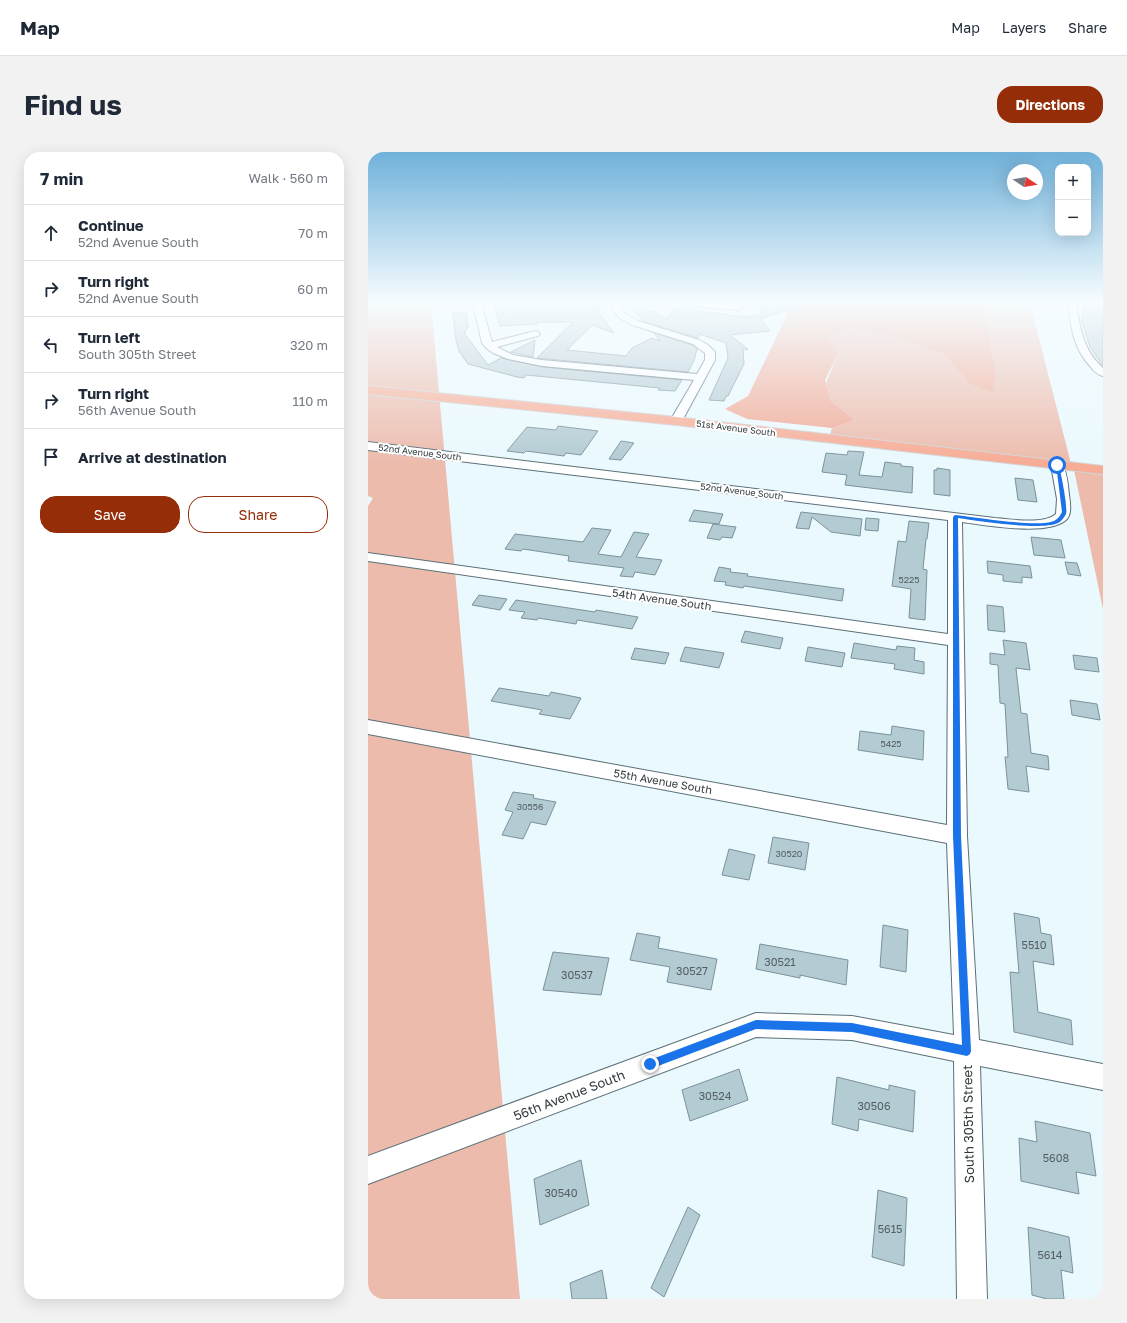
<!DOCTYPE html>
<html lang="en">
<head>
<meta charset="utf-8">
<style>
	body { margin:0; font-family:"Golos Text",sans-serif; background:#f2f2f3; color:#1f2937 }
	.controls { position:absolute; right:12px; top:12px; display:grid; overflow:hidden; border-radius:8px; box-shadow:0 4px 16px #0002 }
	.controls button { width:36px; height:36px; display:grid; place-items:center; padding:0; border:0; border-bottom:1px solid #e0e1e3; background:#fff; color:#1f2937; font:20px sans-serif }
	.compass { position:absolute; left:639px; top:12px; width:36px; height:36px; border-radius:50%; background:#fff; box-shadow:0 4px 16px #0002; rotate:102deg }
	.stop { position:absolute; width:12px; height:12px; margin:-9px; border:3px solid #1a73e8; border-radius:50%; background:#fff }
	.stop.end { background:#1a73e8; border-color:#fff; box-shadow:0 1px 4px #0008 }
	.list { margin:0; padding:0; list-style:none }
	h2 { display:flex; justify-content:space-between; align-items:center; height:52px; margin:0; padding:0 16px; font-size:17px }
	h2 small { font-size:13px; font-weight:400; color:#747a83 }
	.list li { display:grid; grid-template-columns:26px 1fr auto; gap:12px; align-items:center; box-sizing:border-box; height:56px; padding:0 16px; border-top:1px solid #e0e1e3 }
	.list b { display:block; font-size:15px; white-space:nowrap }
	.list p { margin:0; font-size:13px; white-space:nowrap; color:#747a83 }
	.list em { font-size:13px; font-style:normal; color:#747a83 }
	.actions { display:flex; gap:8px; padding:12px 16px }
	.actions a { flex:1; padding:9px 0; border:1px solid #942d08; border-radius:16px; text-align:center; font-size:14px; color:#942d08 }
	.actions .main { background:#942d08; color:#fff }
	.icon { flex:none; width:22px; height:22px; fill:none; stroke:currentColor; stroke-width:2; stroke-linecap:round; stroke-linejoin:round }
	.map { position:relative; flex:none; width:735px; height:1147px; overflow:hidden; border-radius:16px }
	header { display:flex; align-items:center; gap:24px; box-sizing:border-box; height:56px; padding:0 20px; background:#fff; border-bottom:1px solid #e0e1e3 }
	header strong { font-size:19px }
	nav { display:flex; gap:22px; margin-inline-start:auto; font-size:14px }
	.intro { display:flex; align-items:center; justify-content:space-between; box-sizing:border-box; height:96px; padding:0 24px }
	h1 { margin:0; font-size:28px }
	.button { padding:10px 18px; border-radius:16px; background:#942d08; color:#fff; font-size:14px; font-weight:700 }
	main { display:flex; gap:24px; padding:0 24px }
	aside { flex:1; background:#fff; border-radius:16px; box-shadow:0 4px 16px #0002 }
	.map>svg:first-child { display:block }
</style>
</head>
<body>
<header>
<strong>Map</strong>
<nav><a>Map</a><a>Layers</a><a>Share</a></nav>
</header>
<div class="intro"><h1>Find us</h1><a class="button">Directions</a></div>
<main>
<aside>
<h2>7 min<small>Walk · 560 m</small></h2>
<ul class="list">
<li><svg class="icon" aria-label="ahead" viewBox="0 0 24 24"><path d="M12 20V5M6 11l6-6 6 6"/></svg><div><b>Continue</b><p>52nd Avenue South</p></div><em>70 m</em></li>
<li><svg class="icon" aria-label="right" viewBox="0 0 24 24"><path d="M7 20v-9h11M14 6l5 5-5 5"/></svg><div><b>Turn right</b><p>52nd Avenue South</p></div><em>60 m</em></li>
<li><svg class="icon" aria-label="left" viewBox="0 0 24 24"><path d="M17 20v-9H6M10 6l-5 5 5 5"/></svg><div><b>Turn left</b><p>South 305th Street</p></div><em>320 m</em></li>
<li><svg class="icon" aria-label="right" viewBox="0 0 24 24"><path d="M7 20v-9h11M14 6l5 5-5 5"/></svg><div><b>Turn right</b><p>56th Avenue South</p></div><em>110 m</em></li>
<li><svg class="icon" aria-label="arrive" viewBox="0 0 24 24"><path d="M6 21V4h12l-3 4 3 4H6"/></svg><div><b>Arrive at destination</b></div></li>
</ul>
<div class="actions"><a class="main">Save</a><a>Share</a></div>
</aside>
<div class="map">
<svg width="735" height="1147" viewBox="0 0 735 1147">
	<rect width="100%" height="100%" fill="#eaf9fe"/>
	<!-- green -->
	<path fill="#ecbbac" d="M 0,151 L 63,151 L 152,1147 L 0,1147 L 0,354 L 5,346 L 0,344 Z
		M 618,151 L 662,151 L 702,308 L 702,315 L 461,287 L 464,276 L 487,268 L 463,249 L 458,231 L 471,200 L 459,185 L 479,177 L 518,182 L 576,202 L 600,231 L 628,219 L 619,174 Z
		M 706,318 L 735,323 L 735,457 Z"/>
	<!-- forest -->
	<path fill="#f0ab97" d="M 407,151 L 618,151 L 619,174 L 628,219 L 625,240 L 600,231 L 576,202 L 518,182 L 479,177 L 459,185 L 471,200 L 457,228 L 463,249 L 487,268 L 464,276 L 379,267 L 357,257 L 380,244 L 420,161 Z"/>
	<!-- building -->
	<path fill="#b3cbd3" stroke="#7b929a" d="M 130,151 L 233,151 L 231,161 L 246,181 L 224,173 L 199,198 L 258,204 L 264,196 L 284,186 L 292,189 L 286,181 L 324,193 L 329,197 L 326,208 L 320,220 L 169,206 L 205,170 L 169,170 L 169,172 L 132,174 L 126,153 Z
		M 735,152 L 735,214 L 722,195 L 714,170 L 715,155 Z
		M 393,153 L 428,153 L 428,155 L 393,167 Z
		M 276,154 L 282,160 L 286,159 L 299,167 L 307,156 L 312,156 L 332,158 L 331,159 L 336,160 L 359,162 L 359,163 L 380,165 L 389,162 L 402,179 L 362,183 L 380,197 L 379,198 L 375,197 L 376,212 L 360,244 L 358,244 L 356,249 L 341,248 L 360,206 L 358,191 L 331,182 L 330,186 L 275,169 L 263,155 Z
		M 98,160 L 100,176 L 98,176 L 97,181 L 96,181 L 120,213 L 133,206 L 174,215 L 314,228 L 307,239 L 290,238 L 292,236 L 158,223 L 156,226 L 149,225 L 100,212 L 91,199 L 88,188 L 85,161 Z
		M 167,188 L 165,205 L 143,200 Z
		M 190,274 L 230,279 L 213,303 L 198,301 L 196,304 L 158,299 L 156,301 L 139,299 L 159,275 L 188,278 Z
		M 253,289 L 266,291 L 253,308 L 241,307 Z
		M 480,299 L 496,300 L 491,323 L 514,325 L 517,310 L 533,312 L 533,314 L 545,315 L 544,341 L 477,333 L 479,323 L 454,320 L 458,301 L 479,303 Z
		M 569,316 L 582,318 L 582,344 L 566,342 L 566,318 L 569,318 Z
		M 647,326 L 665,328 L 669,350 L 650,348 Z
		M 326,358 L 355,362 L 351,372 L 321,369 Z
		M 433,360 L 494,367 L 492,384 L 463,380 L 444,365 L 441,377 L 428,376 Z
		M 498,366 L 511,367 L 510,379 L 497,378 Z
		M 541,369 L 561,371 L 559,387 L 558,387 L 555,417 L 559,418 L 557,468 L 541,466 L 543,437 L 524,434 L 530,389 L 538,390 Z
		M 345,372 L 368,375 L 364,386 L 354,385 L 352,388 L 339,386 Z
		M 224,376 L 243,378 L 230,402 L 253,405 L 266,380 L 281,382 L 268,405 L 294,408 L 287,423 L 267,420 L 265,425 L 252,424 L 256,416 L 200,409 L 201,404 L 155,397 L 153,399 L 137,397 L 147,382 L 215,390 Z
		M 663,385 L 693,388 L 697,406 L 666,403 Z
		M 619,409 L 662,414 L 664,426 L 654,425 L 654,431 L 635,429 L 635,423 L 620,421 Z
		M 697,410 L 709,411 L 713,424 L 700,422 Z
		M 351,415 L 363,417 L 362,420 L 380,422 L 379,424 L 476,437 L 474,449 L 376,434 L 375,436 L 357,433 L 358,430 L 346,429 Z
		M 111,443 L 139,447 L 132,458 L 104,453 Z
		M 148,448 L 227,460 L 228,458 L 270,465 L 264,477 L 209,468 L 208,472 L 170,466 L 169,468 L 153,466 L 157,460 L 141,458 Z
		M 619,453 L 635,455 L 637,480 L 620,478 Z
		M 377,479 L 415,486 L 412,497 L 373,490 Z
		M 635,488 L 658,491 L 662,518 L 648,516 L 653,561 L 659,562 L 663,601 L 680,604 L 681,618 L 658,614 L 661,640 L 640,637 L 637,605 L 640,605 L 637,552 L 632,551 L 630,513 L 622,512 L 622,501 L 637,503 Z
		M 486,491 L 528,498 L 529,494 L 547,496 L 546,508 L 556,510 L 556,522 L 526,517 L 527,512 L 483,506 Z
		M 317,495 L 356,501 L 351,516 L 312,509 Z
		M 440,495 L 477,501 L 474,515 L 437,509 Z
		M 267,496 L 301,501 L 297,512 L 263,507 Z
		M 705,503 L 729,506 L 731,520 L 707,517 Z
		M 131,536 L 181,544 L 183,540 L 213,546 L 202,567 L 171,562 L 174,558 L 123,549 Z
		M 702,548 L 729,552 L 732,568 L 704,563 Z
		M 524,574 L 556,579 L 555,608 L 490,598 L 492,579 L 523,583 Z
		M 145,640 L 166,643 L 165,646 L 188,650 L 178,673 L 163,670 L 155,687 L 134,683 L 145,660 L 137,658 Z
		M 405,685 L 441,691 L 437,718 L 400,711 Z
		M 361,697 L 387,703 L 381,728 L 354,723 Z
		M 646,761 L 671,766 L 673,781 L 683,783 L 686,813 L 665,809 L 670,860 L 703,868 L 705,893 L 646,880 L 642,820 L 651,821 Z
		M 515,773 L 540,778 L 538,820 L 512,815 Z
		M 269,781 L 292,785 L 290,796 L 349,807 L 343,838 L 299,830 L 302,815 L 262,808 Z
		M 392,792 L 480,808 L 478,833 L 432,823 L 432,826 L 388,817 Z
		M 185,800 L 241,806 L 233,843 L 175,838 Z
		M 371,917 L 380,948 L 322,969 L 314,938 Z
		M 469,925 L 521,938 L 521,933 L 547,939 L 545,980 L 491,967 L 490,979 L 464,972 Z
		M 667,969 L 722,981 L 728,1024 L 708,1020 L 711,1042 L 653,1029 L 651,986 L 669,990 Z
		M 213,1008 L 221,1053 L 172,1073 L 166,1027 Z
		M 510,1038 L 539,1046 L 536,1114 L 504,1105 Z
		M 320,1055 L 332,1063 L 296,1145 L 283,1136 Z
		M 660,1075 L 701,1085 L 705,1121 L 693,1118 L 696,1147 L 679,1147 L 664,1143 Z
		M 234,1118 L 239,1147 L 204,1147 L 202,1131 Z"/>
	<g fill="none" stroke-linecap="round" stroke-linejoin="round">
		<!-- minor casing -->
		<g stroke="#5a7078" stroke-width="2">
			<path id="minor" d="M 105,151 L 113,151 L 124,190 L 167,179 L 170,180 L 172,182 L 170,184 L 129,195 L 145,203 L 174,208 L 329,222 L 337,208 L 337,201 L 325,192 L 264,173 C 253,167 247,165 244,151 L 252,151 L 254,159 L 270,169 L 331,188 L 340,193 L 347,200 L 347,208 L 314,269 L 308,272 L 302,269 L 326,228 L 174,214 L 140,207 L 125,201 L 118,196 L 114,191 Z
				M 315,151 C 327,151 368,148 375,155 L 371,158 L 319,154 Z
				M 700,151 L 708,151 C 712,176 715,198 735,216 L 735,224 C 729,223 724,217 721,213 C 705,195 703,174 700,151 Z
				M 0,290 L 627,366 C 643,367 675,373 688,362 L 689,347 L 683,313 L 685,310 L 693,310 C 699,318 700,333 701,343 C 702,350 704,361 699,367 C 682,385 617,373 594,370 L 599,684 L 611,888 L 735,912 L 735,938 L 612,914 L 619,1147 L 589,1147 L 586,909 L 484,888 L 388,885 L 0,1032 L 0,1004 L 388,861 L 484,864 L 586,883 L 579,691 L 0,582 L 0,568 L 579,673 L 580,493 L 0,409 L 0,401 L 580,482 L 580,368 L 0,298 Z"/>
		</g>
		<!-- major casing -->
		<g stroke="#d2d4d5" stroke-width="2">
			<path id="major" d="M 0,234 L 308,265 L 735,314 L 735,322 L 308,273 L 0,242 Z"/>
		</g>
		<!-- minor -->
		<use href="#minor" fill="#fff" fill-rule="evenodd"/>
		<!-- major -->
		<use href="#major" fill="#f7ac96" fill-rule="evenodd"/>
	</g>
	<!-- sky -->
	<linearGradient id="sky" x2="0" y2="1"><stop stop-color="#70b1da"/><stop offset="0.48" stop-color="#f6fcff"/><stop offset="1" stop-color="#f6fcff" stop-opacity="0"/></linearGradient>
	<rect width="735" height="312" fill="url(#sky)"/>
	<!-- route -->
	<path fill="#1a73e8" d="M 688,312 L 691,313 C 693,322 700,355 698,362 C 696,365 694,369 690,371 C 672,379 612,369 590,366 L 593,684 L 603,899 L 602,902 L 599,904 L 484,880 L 388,877 L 282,917 L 279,916 L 277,912 L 279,909 L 388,868 L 484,871 L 594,893 L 585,684 L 585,365 L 587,363 C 608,365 669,376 686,369 C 690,367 692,364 694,360 Z"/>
	<g text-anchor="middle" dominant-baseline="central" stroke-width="4" stroke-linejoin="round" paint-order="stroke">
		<!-- far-street labels -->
		<g font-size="9" fill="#313b3e" stroke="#fff">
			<text transform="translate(368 276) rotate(7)">51st Avenue South</text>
			<text transform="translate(52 300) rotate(7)">52nd Avenue South</text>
			<text transform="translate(374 339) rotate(7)">52nd Avenue South</text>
		</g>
		<!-- number labels -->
		<g font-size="9" fill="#525f63">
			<text x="541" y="427">5225</text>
			<text x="523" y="591">5425</text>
			<text x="162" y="654">30556</text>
			<text x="421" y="701">30520</text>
		</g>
		<!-- street labels -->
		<g font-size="11" fill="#313b3e" stroke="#fff">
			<text transform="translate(294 447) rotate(8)">54th Avenue South</text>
			<text transform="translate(295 629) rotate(10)">55th Avenue South</text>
		</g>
		<!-- near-number labels -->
		<g font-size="11" fill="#525f63">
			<text x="666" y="792">5510</text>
			<text x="412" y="809">30521</text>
			<text x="324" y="818">30527</text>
			<text x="209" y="822">30537</text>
			<text x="347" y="943">30524</text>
			<text x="506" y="953">30506</text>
			<text x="688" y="1005">5608</text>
			<text x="193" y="1040">30540</text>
			<text x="522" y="1076">5615</text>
			<text x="682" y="1102">5614</text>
		</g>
		<!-- near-street labels -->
		<g font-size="13" fill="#313b3e" stroke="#fff">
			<text transform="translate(201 943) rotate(-21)">56th Avenue South</text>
			<text transform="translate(600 972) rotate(-91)">South 305th Street</text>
		</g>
	</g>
</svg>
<div class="controls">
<button>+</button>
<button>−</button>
</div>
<svg class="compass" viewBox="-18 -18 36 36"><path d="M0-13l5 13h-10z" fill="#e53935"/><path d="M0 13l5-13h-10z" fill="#747a83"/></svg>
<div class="stop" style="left:689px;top:313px"></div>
<div class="stop end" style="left:282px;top:912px"></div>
</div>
</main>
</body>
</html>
